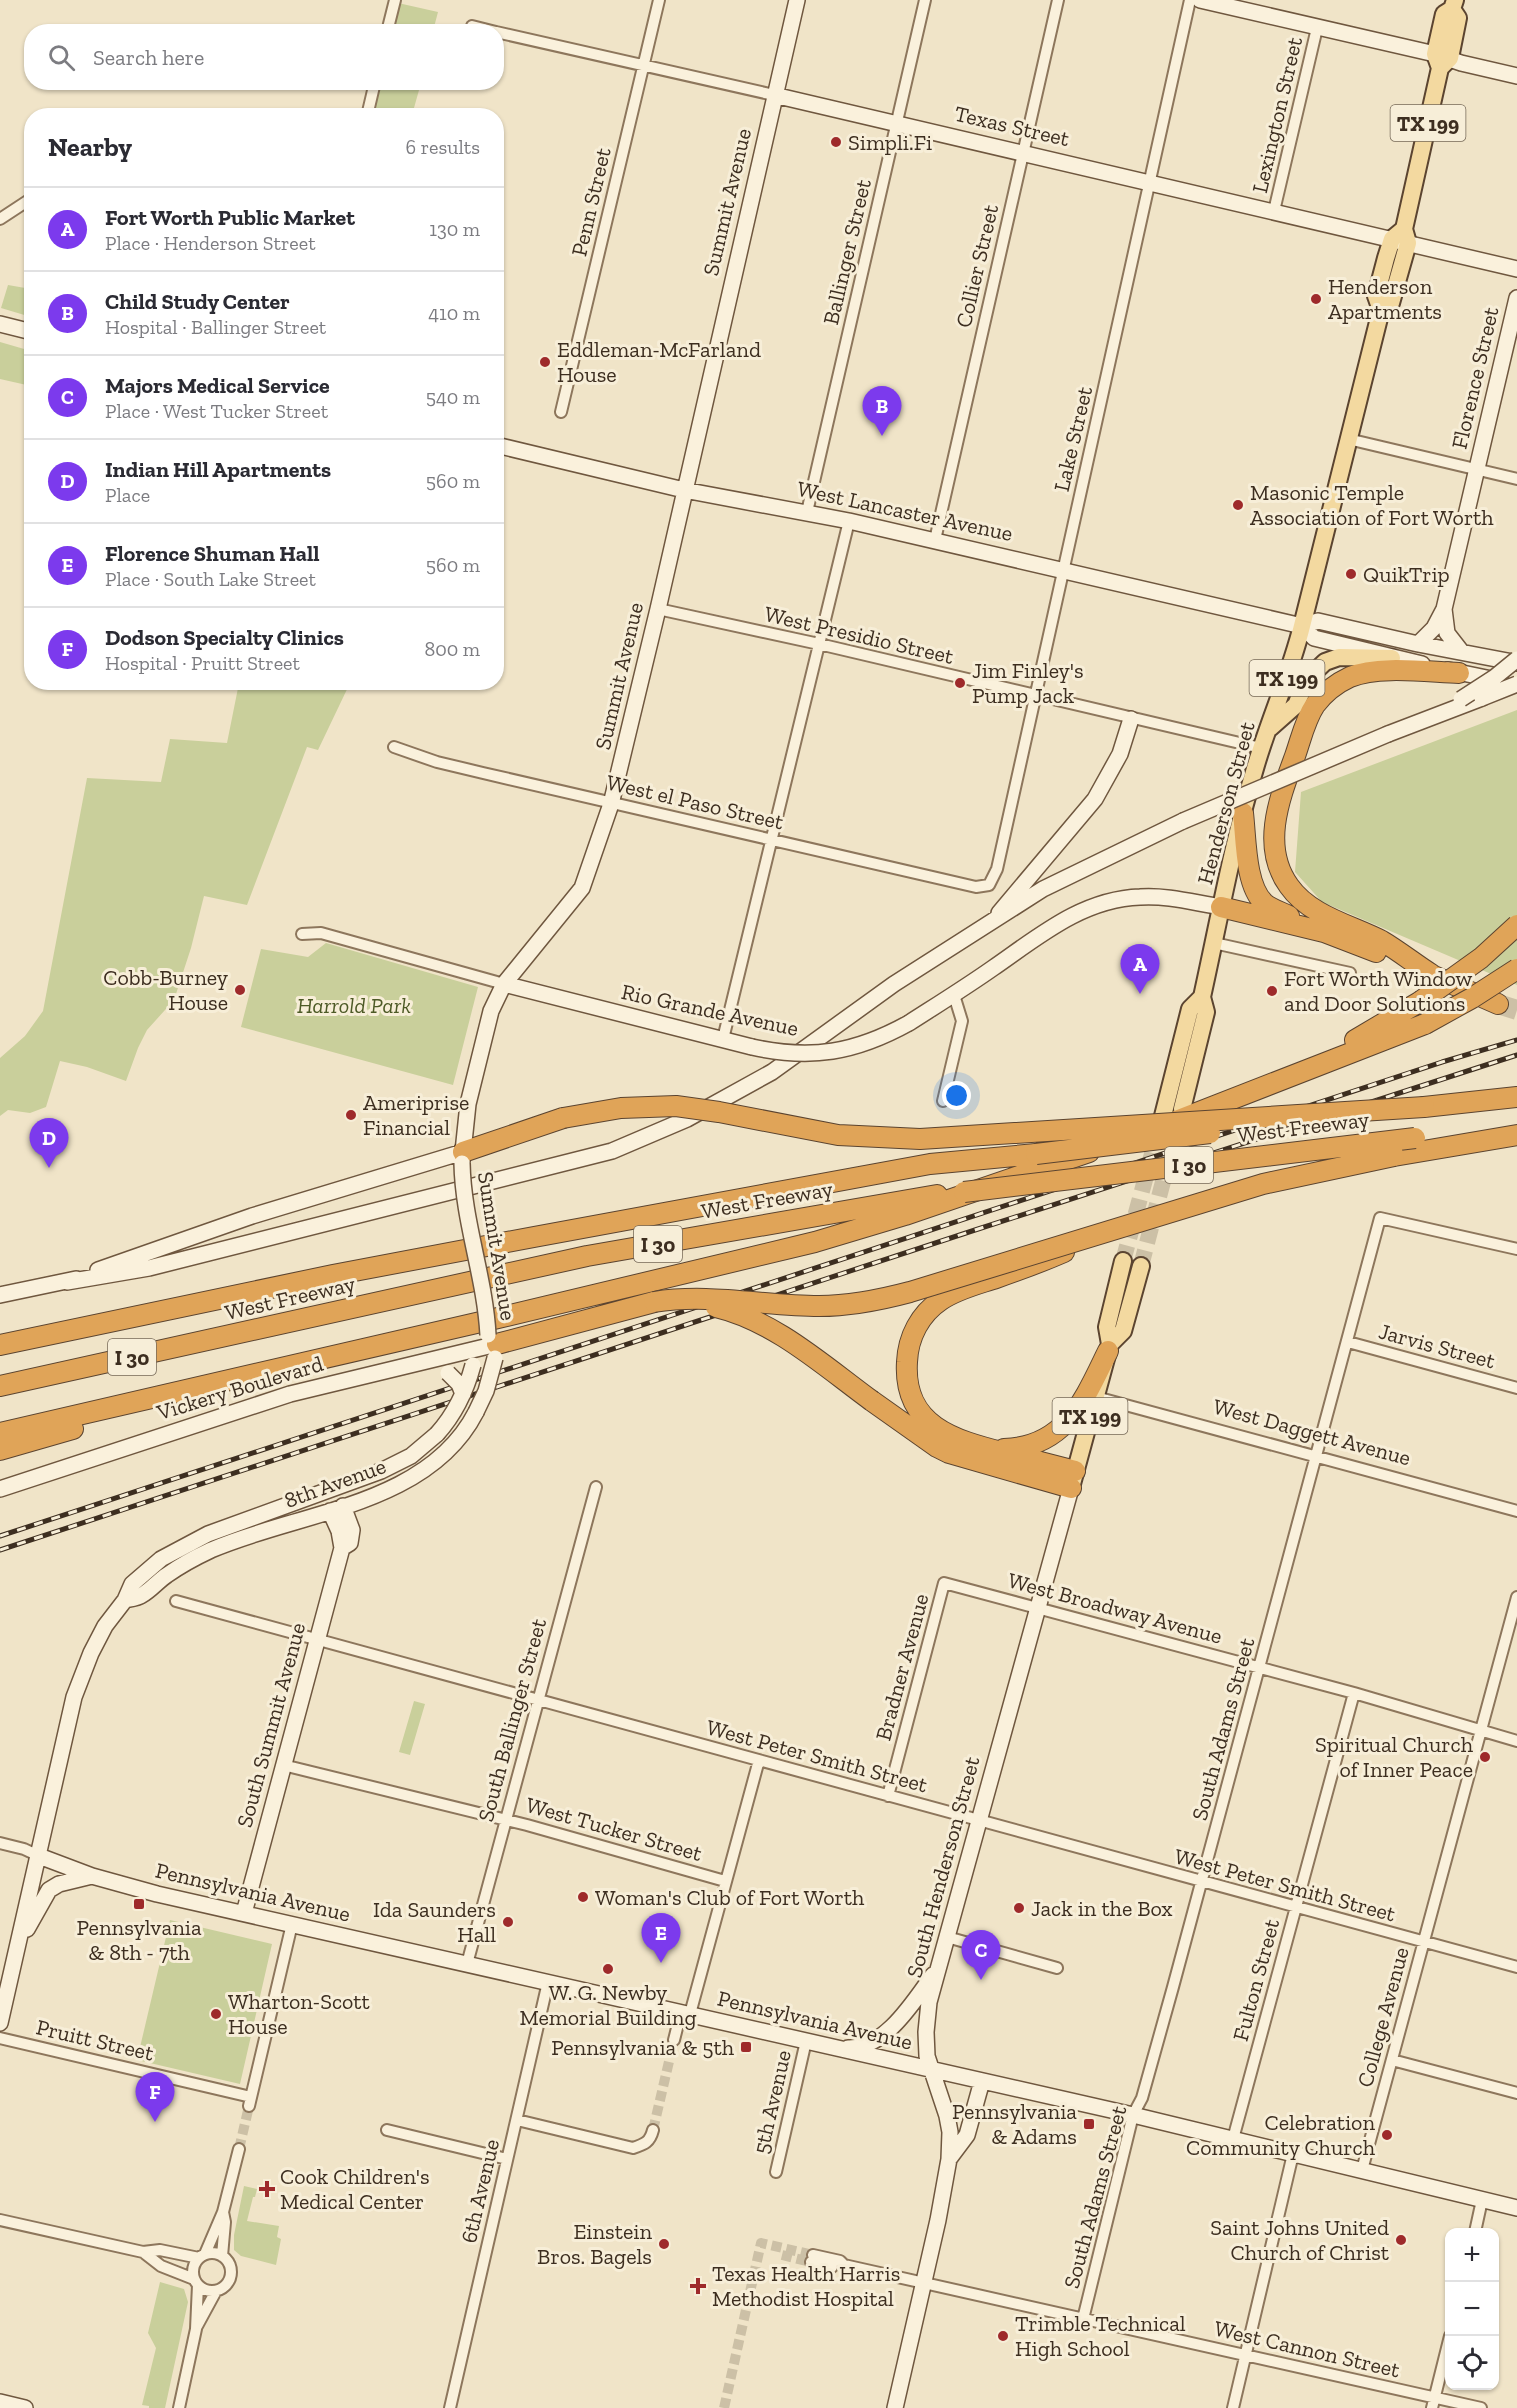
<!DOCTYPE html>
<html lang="en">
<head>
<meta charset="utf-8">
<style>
	body { margin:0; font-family:"Zilla Slab",serif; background:#f2f2f3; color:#2b2b33 }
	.controls { position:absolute; right:18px; bottom:18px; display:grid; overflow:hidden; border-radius:12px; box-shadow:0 2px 4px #0004 }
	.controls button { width:54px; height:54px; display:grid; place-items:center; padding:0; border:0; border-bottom:2px solid #e1e1e2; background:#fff; color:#2b2b33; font:30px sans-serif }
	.you { position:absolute; left:957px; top:1096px; width:21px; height:21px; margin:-15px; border:4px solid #fff; border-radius:50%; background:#1a73e8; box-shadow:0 0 0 9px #1a73e833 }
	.badge { display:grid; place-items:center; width:39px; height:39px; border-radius:50%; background:#7c3aed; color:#fff; font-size:20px; font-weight:700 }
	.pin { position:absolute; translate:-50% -50px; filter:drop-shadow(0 2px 3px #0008) }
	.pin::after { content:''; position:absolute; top:32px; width:21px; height:18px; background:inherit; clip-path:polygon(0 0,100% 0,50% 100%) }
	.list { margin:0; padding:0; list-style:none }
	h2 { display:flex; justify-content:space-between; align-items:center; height:78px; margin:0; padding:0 24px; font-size:26px }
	h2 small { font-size:20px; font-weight:400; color:#7c7c81 }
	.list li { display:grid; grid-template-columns:39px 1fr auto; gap:18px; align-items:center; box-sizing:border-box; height:84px; padding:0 24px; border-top:2px solid #e1e1e2 }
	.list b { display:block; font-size:22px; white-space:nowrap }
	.list p { margin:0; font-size:20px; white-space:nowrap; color:#7c7c81 }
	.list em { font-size:20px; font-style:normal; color:#7c7c81 }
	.icon { flex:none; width:33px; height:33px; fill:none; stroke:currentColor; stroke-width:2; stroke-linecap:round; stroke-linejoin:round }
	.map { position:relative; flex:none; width:1517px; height:2408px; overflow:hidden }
	.search { position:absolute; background:#fff; box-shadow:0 2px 4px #0004; left:24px; top:24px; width:480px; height:66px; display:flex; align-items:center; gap:15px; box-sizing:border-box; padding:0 21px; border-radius:24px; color:#7c7c81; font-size:22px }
	.panel { position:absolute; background:#fff; box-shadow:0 2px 4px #0004; left:24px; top:108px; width:480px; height:582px; border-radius:24px }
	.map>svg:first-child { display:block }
</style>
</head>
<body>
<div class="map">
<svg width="1517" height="2408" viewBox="0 0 1517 2408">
	<rect width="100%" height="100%" fill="#f0e4c8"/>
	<!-- green -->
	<path fill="#c9cf9b" d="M 398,3 L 438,12 L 433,31 L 392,32 Z
		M 380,83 L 421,83 L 412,115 L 373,116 Z
		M 8,285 L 31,289 L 31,317 L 1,308 Z
		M 0,342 L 31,351 L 31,386 L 0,379 Z
		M 239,683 L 350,683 L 318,750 L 307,747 L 247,905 L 204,896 L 191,948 L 174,1000 L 147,1030 L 138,1048 L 126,1081 L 87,1067 L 60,1061 L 46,1107 L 30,1113 L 8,1110 L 0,1116 L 0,1058 L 25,1036 L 43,1011 L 87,778 L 161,782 L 170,739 L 227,743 Z
		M 1517,710 L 1517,985 L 1322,902 L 1295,872 L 1301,792 Z
		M 326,943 L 478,987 L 453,1085 L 241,1027 L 261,949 L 308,957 Z
		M 414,1701 L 425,1704 L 410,1755 L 399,1752 Z
		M 170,1920 L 272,1944 L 240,2084 L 137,2060 Z
		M 244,2186 L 257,2189 L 255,2197 L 253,2197 L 247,2221 L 279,2226 L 277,2237 L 281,2239 L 276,2265 L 241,2256 L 234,2250 L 234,2235 Z
		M 160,2282 L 184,2289 L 188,2302 L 165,2408 L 149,2408 L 149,2406 L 142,2405 L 156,2348 L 148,2333 Z"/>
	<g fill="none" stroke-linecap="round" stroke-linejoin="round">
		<!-- street-tunnel -->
		<path stroke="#ccc0a6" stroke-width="10" stroke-dasharray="10 5" stroke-linecap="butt" d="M 653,2130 L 674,2040
			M 239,2149 L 249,2106
			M 782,2255 L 811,2262
			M 724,2408 L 761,2243 L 813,2255"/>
		<!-- primary-tunnel -->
		<path stroke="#ccc0a6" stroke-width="16" stroke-dasharray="16 8" stroke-linecap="butt" d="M 1123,1261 L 1159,1128
			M 1141,1266 L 1177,1128"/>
		<!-- highway-tunnel -->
		<path stroke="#ccc0a6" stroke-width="20" stroke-dasharray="20 10" stroke-linecap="butt" d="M 1498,1004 L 1517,1010"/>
		<!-- street casing -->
		<g stroke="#8d765c" stroke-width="14">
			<path id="street" d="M 472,26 L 496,32
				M 387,32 L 395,0
				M 496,32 L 774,95
				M 367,116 L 375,82
				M 1274,211 L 1317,28
				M 0,219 L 32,198
				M 561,412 L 659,0
				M 1348,439 L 1517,479
				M 807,512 L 925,0
				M 935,540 L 1058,0
				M 658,609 L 819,644 L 1261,748
				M 394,747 L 437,762 L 483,773 L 976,887 L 989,885 L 997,869 L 1190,0
				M 302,934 L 321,933 L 504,984
				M 1214,943 L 1350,973
				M 723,1039 L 849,521
				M 943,1101 L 962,1021 L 954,995
				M 1348,1342 L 1517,1388
				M 1096,1397 L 1517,1511
				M 176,1601 L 1517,1967
				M 283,1765 L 527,1825 L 725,1881
				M 888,1796 L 944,1583 L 1354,1693 L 1517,1741
				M 0,1843 L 24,1849 L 39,1856
				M 947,1937 L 1057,1968
				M 467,1964 L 596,1487
				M 690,2014 L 759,1760
				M 0,2038 L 251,2097
				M 674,2040 L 681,2012
				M 1392,2060 L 1517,2093
				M 249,2106 L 292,1924
				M 517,2120 L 633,2148 C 645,2144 650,2142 653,2130
				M 387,2130 L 507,2159
				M 1233,2139 L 1354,1693
				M 1362,2170 L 1517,1597
				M 776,2172 L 806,2041
				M 0,2220 L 143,2252 L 160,2250 L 199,2258
				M 1475,2232 L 1482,2200
				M 143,2252 L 161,2266 L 194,2279
				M193 2272a19 19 0 1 1 38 0a19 19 0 1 1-38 0Z
				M 205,2254 L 223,2212 L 239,2149
				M 813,2255 L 840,2261 L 844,2265 L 1481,2408
				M 222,2256 L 225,2222 L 223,2212
				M 811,2262 L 832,2267
				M 1083,2319 L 1133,2115 L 1142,2098 L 1173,1987 L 1380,1218 L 1517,1249
				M 197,2326 L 216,2291
				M 179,2408 L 196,2329 L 198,2285
				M 450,2408 L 548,1982
				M 1233,2408 L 1293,2154
				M 1432,2408 L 1450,2336"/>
		</g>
		<!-- secondary casing -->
		<g stroke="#6f573f" stroke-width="18">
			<path id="secondary" d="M 1200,0 L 1435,54 L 1461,63 L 1517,76
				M 774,95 L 1517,269
				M 0,324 L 32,332
				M 496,445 L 684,490 L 849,521 L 1302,626 L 1314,638 L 1422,664
				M 1444,609 L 1447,633 L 1461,651
				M 1302,626 L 1318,621 L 1418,644 L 1517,663
				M 1418,644 L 1434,628 L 1444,609 L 1517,298
				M 1448,670 L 1501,681
				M 1388,734 L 1482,698
				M 999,913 L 1095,799 L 1120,754 L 1131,719
				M 504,984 L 752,1047
				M 909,1023 C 937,1005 966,987 993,968 C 1038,937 1082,899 1140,897 C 1167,895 1195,903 1221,907
				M 462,1161 L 468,1104 L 491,1011 L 504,984 L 582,888 L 611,804 L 658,609 L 797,0
				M 98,1270 L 252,1216 L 463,1152
				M 67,1282 L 149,1268 L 612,1151 L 687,1119 L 772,1072 L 894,984 L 1043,889 L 1183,821
				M 0,1295 L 76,1279
				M 0,1489 L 290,1394 L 497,1344
				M 342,1548 L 350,1543 L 352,1530 L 343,1506
				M 125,1600 C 130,1599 138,1598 142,1595 C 151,1590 159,1580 167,1575 C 181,1565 196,1557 211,1550 C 298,1512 428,1506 476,1412
				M 39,1856 L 92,1876 L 157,1894 L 1133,2115 L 1517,2208
				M 244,1913 L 342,1548 L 339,1531 L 330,1511
				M 27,1929 L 49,1890 L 59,1884 L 92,1876
				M 0,2023 L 74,1697 L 91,1653 L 105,1626 L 125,1600 L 132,1584 L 161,1559 L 208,1534 L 381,1471 L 411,1456 L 437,1434
				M 848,2048 C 885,2049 914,2001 933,1975
				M 949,2159 L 967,2135 L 982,2081
				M 0,2402 L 25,2408
				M 895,2408 L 938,2220 L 949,2159 L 950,2132 L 947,2116 L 927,2056 L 926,2032 L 929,2002 L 1071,1488"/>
		</g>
		<!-- primary casing -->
		<g stroke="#5b4430" stroke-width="20">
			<path id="primary" d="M 1440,68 L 1435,54 L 1444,14 L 1452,9
				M 1381,310 L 1391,303 L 1408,243 L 1404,229 L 1440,68 L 1450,58 L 1458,18 L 1452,9 L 1455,0
				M 1270,728 L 1296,705 L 1307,679 L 1325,662 L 1339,657 L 1392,658
				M 1182,1109 L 1206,1012 L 1202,997 C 1219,920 1233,841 1256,765 C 1270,718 1290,674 1302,626 L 1381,310 L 1376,296 L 1386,258 L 1392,239 L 1404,229
				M 1163,1116 L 1190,1009 L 1202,997
				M 1110,1344 L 1123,1331 L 1141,1266
				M 1072,1484 L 1110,1344 L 1107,1327 L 1123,1261"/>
		</g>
		<!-- highway casing -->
		<g stroke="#5b4430" stroke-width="22">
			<path id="highway" d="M 1243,813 C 1246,838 1245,885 1264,903 C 1271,909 1281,912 1289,916
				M 1221,907 L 1324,932 L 1376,952
				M 1431,974 C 1415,964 1399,951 1382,941 C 1351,925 1310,916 1289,886 C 1260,846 1280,797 1295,756 C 1301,739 1305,720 1315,705 C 1324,693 1337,683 1350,677 C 1379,665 1428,672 1459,673
				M 1434,976 L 1498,1004
				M 1355,1040 L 1421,1001
				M 1424,1107 L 1517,1097
				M 1176,1121 L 1425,1024
				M 463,1152 L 563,1118
				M 1394,1156 L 1517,1135
				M 1064,1252 C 1041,1262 1019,1270 996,1278 C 978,1284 957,1289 941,1300 C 920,1314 908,1337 907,1362 C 903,1426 954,1440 1005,1453 C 1028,1459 1052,1465 1075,1471
				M 497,1344 L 654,1302
				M 0,1345 L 333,1275 L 534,1237 L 930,1164 L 1036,1154
				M 0,1386 L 587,1256 L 937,1195
				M 872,1401 L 937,1447 L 949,1453 L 1071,1488
				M 0,1433 L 498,1318 L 815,1242 L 905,1215 L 1089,1152
				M 1004,1449 C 1066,1447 1084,1400 1108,1351
				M 0,1450 L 73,1429"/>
		</g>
		<!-- street -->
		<use href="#street" stroke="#faf1dc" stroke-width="10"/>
		<!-- secondary -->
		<use href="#secondary" stroke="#faf1dc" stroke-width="15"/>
		<!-- primary -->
		<use href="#primary" stroke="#f3d9a0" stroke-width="16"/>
		<!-- highway -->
		<use href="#highway" stroke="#e0a458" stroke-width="20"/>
		<!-- rail casing -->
		<g stroke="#3d2e20" stroke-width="5">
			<path id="rail" d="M 0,1536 L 1442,1062 L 1517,1040
				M 0,1550 L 975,1230 L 1517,1055"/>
		</g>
		<!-- rail -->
		<use href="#rail" stroke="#f7eed8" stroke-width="3" stroke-dasharray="9" stroke-linecap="butt"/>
		<!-- secondary-bridge casing -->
		<g stroke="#6f573f" stroke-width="18" stroke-linecap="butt">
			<path id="secondary-bridge" d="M 1482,698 L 1517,684
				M 1461,699 L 1495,677 L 1517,659
				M 1183,821 L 1388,734
				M 752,1047 C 811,1060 855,1053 909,1023
				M 462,1163 C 463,1221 485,1277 488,1335
				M 448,1373 L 459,1384 L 463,1394
				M 476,1412 L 486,1391 L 495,1358
				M 437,1434 C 455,1414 466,1391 473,1365"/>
		</g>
		<!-- highway-bridge casing -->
		<g stroke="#5b4430" stroke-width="22" stroke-linecap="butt">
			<path id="highway-bridge" d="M 1421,1001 L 1481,958 L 1517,925
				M 1425,1024 L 1472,998 L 1517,969
				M 563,1118 L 621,1108 L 676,1106 L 719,1112 L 838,1135 L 920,1139 L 1424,1107
				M 1036,1154 L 1210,1133
				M 964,1192 L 1415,1138
				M 654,1302 C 709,1293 764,1306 819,1306 C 850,1306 880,1300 910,1292 L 1263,1184 L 1394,1156
				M 716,1307 C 775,1321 824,1366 872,1401"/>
		</g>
		<!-- secondary-bridge -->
		<use href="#secondary-bridge" stroke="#faf1dc" stroke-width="15"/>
		<!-- highway-bridge -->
		<use href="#highway-bridge" stroke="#e0a458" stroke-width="20"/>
	</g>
	<!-- markers -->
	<g fill="#9e2a2b" stroke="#f7eed8" stroke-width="2">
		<circle cx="836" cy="142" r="6"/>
		<circle cx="1316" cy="299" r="6"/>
		<circle cx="545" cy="362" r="6"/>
		<circle cx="1238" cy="505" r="6"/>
		<circle cx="1351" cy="574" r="6"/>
		<circle cx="960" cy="683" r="6"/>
		<circle cx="240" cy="990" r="6"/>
		<circle cx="1272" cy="991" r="6"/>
		<circle cx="351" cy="1115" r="6"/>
		<circle cx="1485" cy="1757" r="6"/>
		<circle cx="583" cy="1897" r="6"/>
		<rect x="133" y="1898" width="12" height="12" rx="3"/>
		<circle cx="1019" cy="1908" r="6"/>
		<circle cx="508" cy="1922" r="6"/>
		<circle cx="608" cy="1969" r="6"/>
		<circle cx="216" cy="2014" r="6"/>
		<rect x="740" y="2041" width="12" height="12" rx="3"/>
		<rect x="1083" y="2118" width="12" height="12" rx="3"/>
		<circle cx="1387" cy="2135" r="6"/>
		<path d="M264 2180h6v6h6v6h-6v6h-6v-6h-6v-6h6z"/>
		<circle cx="1401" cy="2240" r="6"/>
		<circle cx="664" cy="2244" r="6"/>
		<path d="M695 2277h6v6h6v6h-6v6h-6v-6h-6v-6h6z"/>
		<circle cx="1003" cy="2336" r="6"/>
	</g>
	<g text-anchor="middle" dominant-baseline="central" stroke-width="6" stroke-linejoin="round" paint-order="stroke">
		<!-- shield labels -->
		<g fill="#f7eed8" stroke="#756857" stroke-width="1.5">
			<rect x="1390.5" y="105" width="75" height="36" rx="4.5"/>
			<rect x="1249.5" y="660" width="75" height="36" rx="4.5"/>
			<rect x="1165" y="1147" width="48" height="36" rx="4.5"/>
			<rect x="634" y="1226" width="48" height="36" rx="4.5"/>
			<rect x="108" y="1339" width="48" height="36" rx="4.5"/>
			<rect x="1052.5" y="1398" width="75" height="36" rx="4.5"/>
		</g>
		<g font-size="21" font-weight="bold" fill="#3d2e20">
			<text x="1428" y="123">TX 199</text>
			<text x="1287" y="678">TX 199</text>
			<text x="1189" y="1165">I 30</text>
			<text x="658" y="1244">I 30</text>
			<text x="132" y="1357">I 30</text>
			<text x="1090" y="1416">TX 199</text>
		</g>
		<!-- street labels -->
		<g font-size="22" fill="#3d2e20" stroke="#f7eed8">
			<text transform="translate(1277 115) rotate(-77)">Lexington Street</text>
			<text transform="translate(1012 126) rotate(13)">Texas Street</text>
			<text transform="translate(591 202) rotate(-77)">Penn Street</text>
			<text transform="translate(727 202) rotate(-77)">Summit Avenue</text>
			<text transform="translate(847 252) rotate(-77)">Ballinger Street</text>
			<text transform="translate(977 266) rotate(-77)">Collier Street</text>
			<text transform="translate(1475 378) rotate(-77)">Florence Street</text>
			<text transform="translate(1073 439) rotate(-77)">Lake Street</text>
			<text transform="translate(905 511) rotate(12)">West Lancaster Avenue</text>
			<text transform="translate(859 635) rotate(13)">West Presidio Street</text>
			<text transform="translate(619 676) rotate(-77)">Summit Avenue</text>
			<text transform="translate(695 802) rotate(13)">West el Paso Street</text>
			<text transform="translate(1226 803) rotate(-75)">Henderson Street</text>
			<text transform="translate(710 1010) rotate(12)">Rio Grande Avenue</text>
			<text transform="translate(1303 1127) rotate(-7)">West Freeway</text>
			<text transform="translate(767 1200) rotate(-10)">West Freeway</text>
			<text transform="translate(497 1246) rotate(81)">Summit Avenue</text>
			<text transform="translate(290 1298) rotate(-13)">West Freeway</text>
			<text transform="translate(1437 1346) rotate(15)">Jarvis Street</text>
			<text transform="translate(240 1388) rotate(-17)">Vickery Boulevard</text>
			<text transform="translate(1312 1432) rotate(15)">West Daggett Avenue</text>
			<text transform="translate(335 1483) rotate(-20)">8th Avenue</text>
			<text transform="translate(1115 1608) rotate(15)">West Broadway Avenue</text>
			<text transform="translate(902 1667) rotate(-75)">Bradner Avenue</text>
			<text transform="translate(512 1720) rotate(-75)">South Ballinger Street</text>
			<text transform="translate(271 1725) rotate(-75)">South Summit Avenue</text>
			<text transform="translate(1223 1729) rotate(-75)">South Adams Street</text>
			<text transform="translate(817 1756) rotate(15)">West Peter Smith Street</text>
			<text transform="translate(614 1829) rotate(16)">West Tucker Street</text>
			<text transform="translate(943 1867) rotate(-75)">South Henderson Street</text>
			<text transform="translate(1285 1885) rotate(15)">West Peter Smith Street</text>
			<text transform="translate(253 1892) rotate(13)">Pennsylvania Avenue</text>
			<text transform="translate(1256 1980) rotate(-75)">Fulton Street</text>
			<text transform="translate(1383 2017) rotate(-75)">College Avenue</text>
			<text transform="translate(815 2020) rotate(13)">Pennsylvania Avenue</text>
			<text transform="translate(95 2040) rotate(13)">Pruitt Street</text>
			<text transform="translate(772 2102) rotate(-77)">5th Avenue</text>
			<text transform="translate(480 2191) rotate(-77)">6th Avenue</text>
			<text transform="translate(1095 2197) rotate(-75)">South Adams Street</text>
			<text transform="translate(1307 2349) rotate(13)">West Cannon Street</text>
		</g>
		<!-- poi labels -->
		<g font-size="22" fill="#3d2e20" stroke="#f7eed8" text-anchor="start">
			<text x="848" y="142">Simpli.Fi</text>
			<text x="1328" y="286">Henderson<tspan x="1328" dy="25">Apartments</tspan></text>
			<text x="557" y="349">Eddleman-McFarland<tspan x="557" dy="25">House</tspan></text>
			<text x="1250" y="492">Masonic Temple<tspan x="1250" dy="25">Association of Fort Worth</tspan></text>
			<text x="1363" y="574">QuikTrip</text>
			<text x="972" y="670">Jim Finley's<tspan x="972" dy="25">Pump Jack</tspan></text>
			<text x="228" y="977" text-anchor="end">Cobb-Burney<tspan x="228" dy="25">House</tspan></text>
			<text x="1284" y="978">Fort Worth Window<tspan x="1284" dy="25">and Door Solutions</tspan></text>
			<text x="363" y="1102">Ameriprise<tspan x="363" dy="25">Financial</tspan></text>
			<text x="1473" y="1744" text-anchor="end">Spiritual Church<tspan x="1473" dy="25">of Inner Peace</tspan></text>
			<text x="595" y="1897">Woman's Club of Fort Worth</text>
			<text x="1031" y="1908">Jack in the Box</text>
			<text x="496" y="1909" text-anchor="end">Ida Saunders<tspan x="496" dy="25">Hall</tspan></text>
			<text x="139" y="1927" text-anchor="middle">Pennsylvania<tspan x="139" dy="25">&amp; 8th - 7th</tspan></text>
			<text x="608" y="1992" text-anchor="middle">W. G. Newby<tspan x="608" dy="25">Memorial Building</tspan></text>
			<text x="228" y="2001">Wharton-Scott<tspan x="228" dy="25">House</tspan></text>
			<text x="734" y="2047" text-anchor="end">Pennsylvania &amp; 5th</text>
			<text x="1077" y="2111" text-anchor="end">Pennsylvania<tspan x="1077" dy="25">&amp; Adams</tspan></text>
			<text x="1375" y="2122" text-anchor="end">Celebration<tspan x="1375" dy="25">Community Church</tspan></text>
			<text x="280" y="2176">Cook Children's<tspan x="280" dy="25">Medical Center</tspan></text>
			<text x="1389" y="2227" text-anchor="end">Saint Johns United<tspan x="1389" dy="25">Church of Christ</tspan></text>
			<text x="652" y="2231" text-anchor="end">Einstein<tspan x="652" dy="25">Bros. Bagels</tspan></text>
			<text x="712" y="2273">Texas Health Harris<tspan x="712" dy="25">Methodist Hospital</tspan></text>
			<text x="1015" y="2323">Trimble Technical<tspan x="1015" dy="25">High School</tspan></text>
		</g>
		<!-- park labels -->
		<g font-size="22" font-style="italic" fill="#4d5a26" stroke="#f7eed8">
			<text x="354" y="1005">Harrold Park</text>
		</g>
	</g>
</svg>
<div class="controls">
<button>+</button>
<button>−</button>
<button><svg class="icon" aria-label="locate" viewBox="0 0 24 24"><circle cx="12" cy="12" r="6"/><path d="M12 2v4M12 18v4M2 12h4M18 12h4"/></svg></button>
</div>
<div class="you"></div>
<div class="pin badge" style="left:1140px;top:994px">A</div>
<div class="pin badge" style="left:882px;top:436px">B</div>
<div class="pin badge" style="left:981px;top:1980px">C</div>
<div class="pin badge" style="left:49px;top:1168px">D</div>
<div class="pin badge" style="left:661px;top:1963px">E</div>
<div class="pin badge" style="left:155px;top:2122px">F</div>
<div class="search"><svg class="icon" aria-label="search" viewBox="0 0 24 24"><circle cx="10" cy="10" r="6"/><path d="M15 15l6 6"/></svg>Search here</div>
<section class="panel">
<h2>Nearby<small>6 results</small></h2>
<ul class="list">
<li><span class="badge">A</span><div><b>Fort Worth Public Market</b><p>Place · Henderson Street</p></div><em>130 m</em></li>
<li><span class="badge">B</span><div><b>Child Study Center</b><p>Hospital · Ballinger Street</p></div><em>410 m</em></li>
<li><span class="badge">C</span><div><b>Majors Medical Service</b><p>Place · West Tucker Street</p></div><em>540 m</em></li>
<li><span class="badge">D</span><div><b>Indian Hill Apartments</b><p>Place</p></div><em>560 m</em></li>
<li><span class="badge">E</span><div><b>Florence Shuman Hall</b><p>Place · South Lake Street</p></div><em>560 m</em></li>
<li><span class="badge">F</span><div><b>Dodson Specialty Clinics</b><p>Hospital · Pruitt Street</p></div><em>800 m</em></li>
</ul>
</section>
</div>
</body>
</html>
